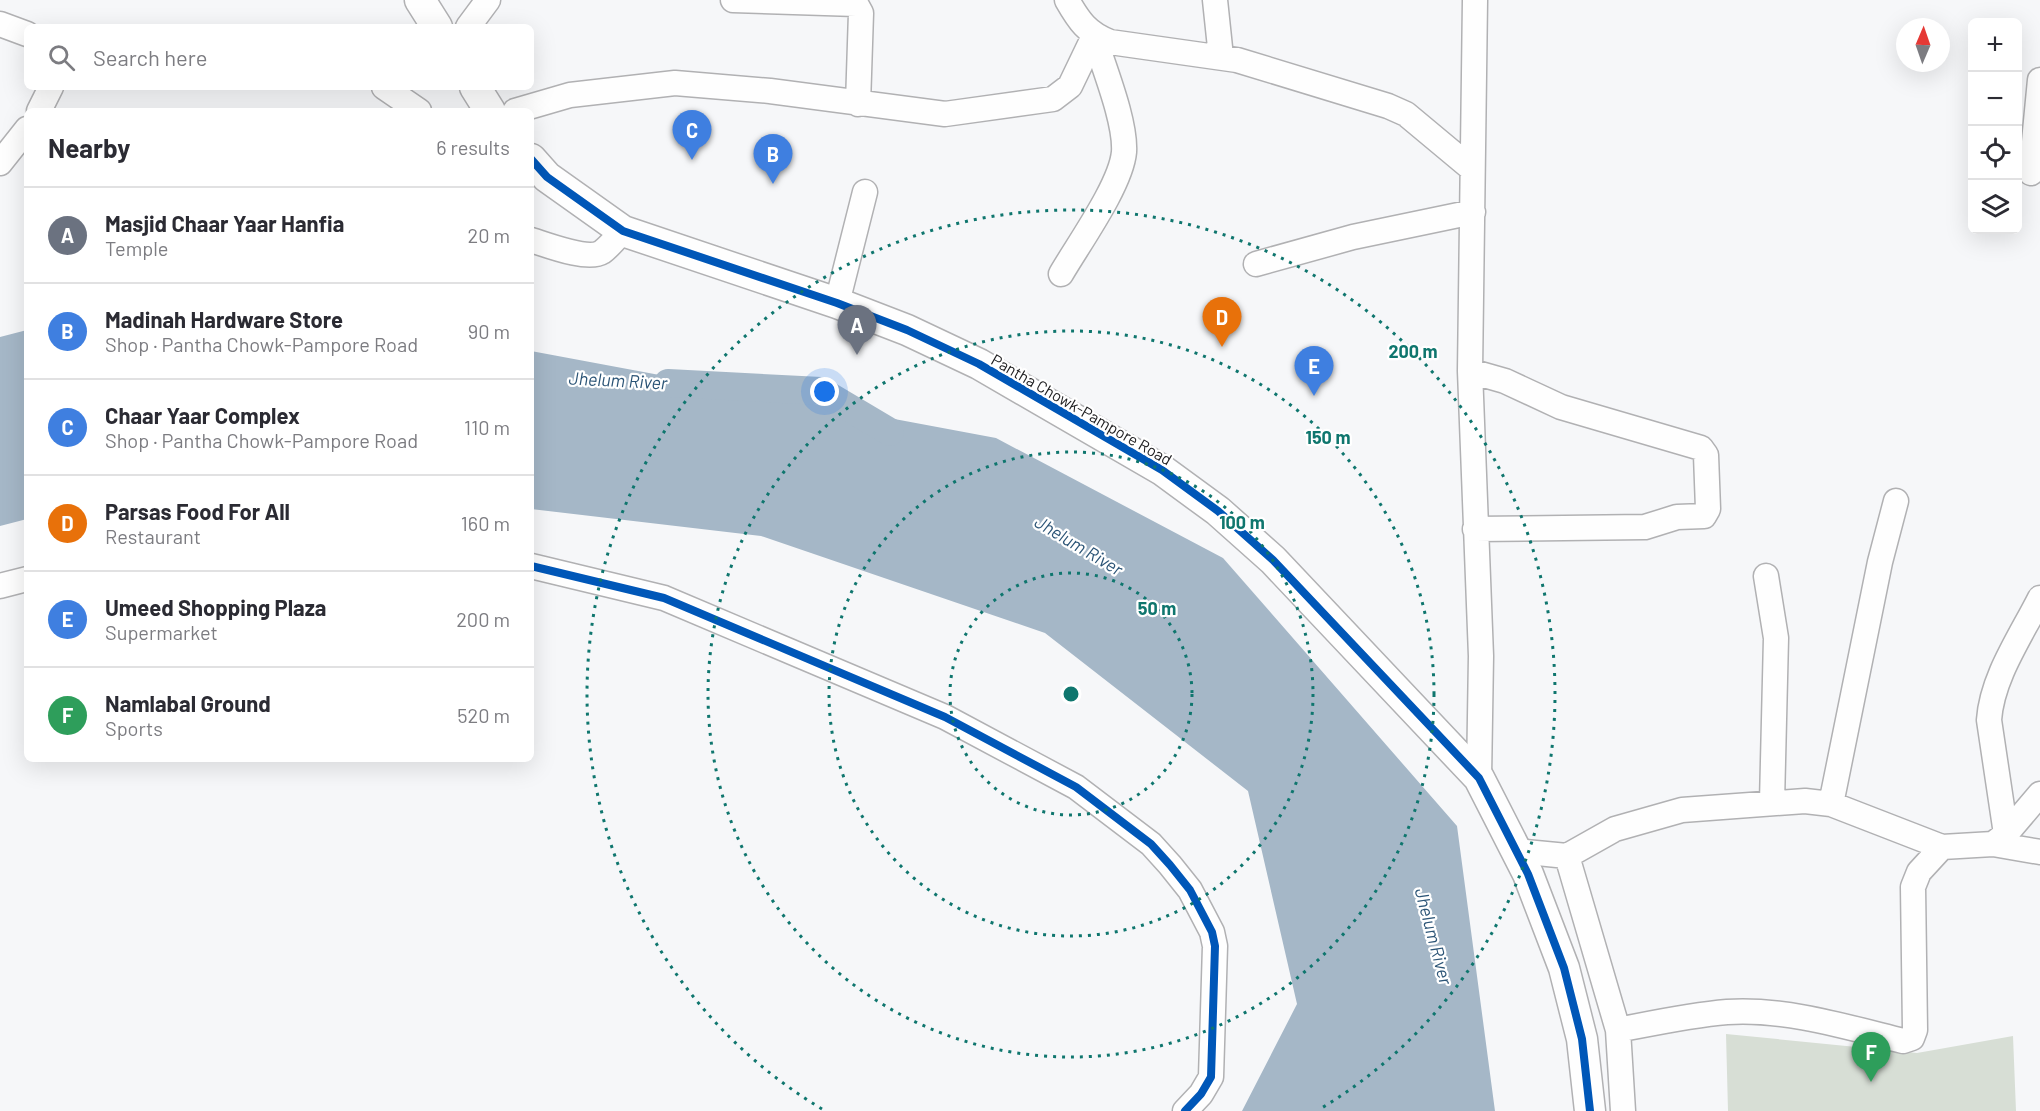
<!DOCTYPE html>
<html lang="en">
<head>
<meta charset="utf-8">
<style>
	body { margin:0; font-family:Barlow,sans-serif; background:#f2f2f3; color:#2b2b33 }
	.controls { position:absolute; right:18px; top:18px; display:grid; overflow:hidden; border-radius:9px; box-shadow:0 6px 24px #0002 }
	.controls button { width:54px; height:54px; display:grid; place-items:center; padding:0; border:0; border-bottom:2px solid #e1e1e2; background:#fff; color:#2b2b33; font:30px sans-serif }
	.compass { position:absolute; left:1896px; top:18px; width:54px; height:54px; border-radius:50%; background:#fff; box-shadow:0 6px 24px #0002; rotate:2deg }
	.you { position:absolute; left:825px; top:392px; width:21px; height:21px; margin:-15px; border:4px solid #fff; border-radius:50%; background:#1a73e8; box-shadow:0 0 0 9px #1a73e833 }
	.badge { display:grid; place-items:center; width:39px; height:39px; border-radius:50%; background:#111827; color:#fff; font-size:20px; font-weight:700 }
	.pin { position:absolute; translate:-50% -50px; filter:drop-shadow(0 2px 3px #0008) }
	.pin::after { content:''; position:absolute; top:32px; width:21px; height:18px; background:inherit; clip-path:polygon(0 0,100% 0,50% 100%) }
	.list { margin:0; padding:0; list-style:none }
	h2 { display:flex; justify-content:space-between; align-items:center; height:78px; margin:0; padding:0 24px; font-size:26px }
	h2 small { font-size:20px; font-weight:400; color:#7c7c81 }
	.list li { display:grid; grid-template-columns:39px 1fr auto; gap:18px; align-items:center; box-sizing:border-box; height:96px; padding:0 24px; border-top:2px solid #e1e1e2 }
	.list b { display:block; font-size:22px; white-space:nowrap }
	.list p { margin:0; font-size:20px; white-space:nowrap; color:#7c7c81 }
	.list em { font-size:20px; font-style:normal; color:#7c7c81 }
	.icon { flex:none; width:33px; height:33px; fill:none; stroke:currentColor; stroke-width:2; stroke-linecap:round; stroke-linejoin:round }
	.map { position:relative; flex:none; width:2040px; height:1111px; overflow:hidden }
	.search { position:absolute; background:#fff; box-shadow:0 6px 24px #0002; left:24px; top:24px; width:510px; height:66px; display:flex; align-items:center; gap:15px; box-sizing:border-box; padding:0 21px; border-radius:9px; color:#7c7c81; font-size:22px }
	.panel { position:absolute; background:#fff; box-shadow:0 6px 24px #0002; left:24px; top:108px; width:510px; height:654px; border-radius:9px }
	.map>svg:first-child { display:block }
</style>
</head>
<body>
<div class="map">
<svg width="2040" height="1111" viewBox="0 0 2040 1111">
	<rect width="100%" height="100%" fill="#f6f7f9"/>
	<!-- green -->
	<path fill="#d7ded5" d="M 1726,1034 L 1917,1053 L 2013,1036 L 2016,1111 L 1728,1111 Z"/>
	<!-- water -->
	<path fill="#a5b7c7" d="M 27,330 L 27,519 L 0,526 L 0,337 Z
		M 531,351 L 996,438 L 1223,558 L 1457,826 L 1495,1111 L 1242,1111 L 1297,1004 L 1248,791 L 1045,633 L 761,536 L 531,509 Z"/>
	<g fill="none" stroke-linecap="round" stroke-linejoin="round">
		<!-- river -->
		<path stroke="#a5b7c7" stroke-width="28" d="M 668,383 L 821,391 L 890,432"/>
		<!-- minor casing -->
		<g stroke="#b1b1b3" stroke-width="27">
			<path id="minor" d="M 733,0 L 856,4 L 861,13 L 858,104
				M 1067,0 C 1079,21 1087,33 1110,42 L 1237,60 L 1388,106 L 1406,114 L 1472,169
				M 1215,0 L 1221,57
				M 1475,0 L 1470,371 L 1481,656 L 1479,778
				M 0,24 L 27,34
				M 468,27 L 488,0
				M 384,87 L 419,111
				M 39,111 L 51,87
				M 515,111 L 570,95 L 675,83 L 770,91 L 945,114 L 1053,99 L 1070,86 L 1094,36
				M 0,163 L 27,129
				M 2031,173 L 2040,80
				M 531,240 C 547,245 588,261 602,252 C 609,247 616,238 623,231
				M 1256,264 L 1353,237 L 1473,212
				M 1061,274 C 1079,243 1121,185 1124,152 C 1126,121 1103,66 1094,36
				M 837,303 L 865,192
				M 1470,371 L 1505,381 L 1561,407 L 1701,448 L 1706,455 L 1708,509 L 1704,516 L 1677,517 L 1645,527 L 1475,529
				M 531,566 L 664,598 L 945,717 L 1076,787 L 1151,844 L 1170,865 L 1190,890 L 1212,932 L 1215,946 L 1211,1077 L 1201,1094 L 1185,1111
				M 1766,576 L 1776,638 L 1772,802
				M 0,586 L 27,579
				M 1831,804 L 1880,562 L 1896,501
				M 2006,834 L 1989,720 C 1992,677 2021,636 2040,598
				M 1993,844 L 2040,852
				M 1516,851 L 1567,856 L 1615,829 L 1682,810 L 1805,801 L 1831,804 L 1942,847 L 1993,844 L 2006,834 L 2040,794
				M 1567,856 L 1618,1030 L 1623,1111
				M 1618,1030 C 1654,1023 1690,1015 1727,1012 C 1785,1008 1847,1027 1903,1041 L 1912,1038 L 1915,1030 L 1913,887 L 1919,872 L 1942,847"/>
		</g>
		<!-- major casing -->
		<g stroke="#b1b1b3" stroke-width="33">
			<path id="major" d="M 420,0 L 437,27
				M 475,87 L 490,111
				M 531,159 L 547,177 L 623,231 L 837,303 L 907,330 L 979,364 L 1162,470 L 1218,511 L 1273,560 L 1479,778 L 1528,874 L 1564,968 L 1582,1039 L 1590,1111"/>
		</g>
		<!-- minor -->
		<use href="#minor" stroke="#fefefe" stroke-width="24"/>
		<!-- major -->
		<use href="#major" stroke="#fefefe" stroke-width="30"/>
		<!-- cycleway casing -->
		<g stroke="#fff" stroke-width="11">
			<path id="cycleway" d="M 531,159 L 547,177 L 623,231 L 837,303 L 907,330 L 979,364 L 1162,470 L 1218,511 L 1273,560 L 1479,778 L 1528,874 L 1564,968 L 1582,1039 L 1590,1111
				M 531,566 L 664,598 L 945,717 L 1076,787 L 1151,844 L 1170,865 L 1190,890 L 1212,932 L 1215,946 L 1211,1077 L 1201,1094 L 1185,1111"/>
		</g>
		<!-- cycleway -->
		<use href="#cycleway" stroke="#0057b8" stroke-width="8"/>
	</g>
	<!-- distance rings -->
	<g fill="none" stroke="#0f766e" stroke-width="3" stroke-dasharray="3 6">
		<circle cx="1071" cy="694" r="121"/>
		<circle cx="1071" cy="694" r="242"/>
		<circle cx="1071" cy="694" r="363"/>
		<path d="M822 1109A484 484 0 1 1 1320 1109"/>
	</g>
	<g text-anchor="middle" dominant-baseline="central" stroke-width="4.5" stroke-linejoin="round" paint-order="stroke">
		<!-- street labels -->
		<g font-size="16" fill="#202022" stroke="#fff">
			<text transform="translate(1082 409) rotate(30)">Pantha Chowk-Pampore Road</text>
		</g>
		<!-- water labels -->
		<g font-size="18" font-style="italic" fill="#2b5476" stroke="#fff">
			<text transform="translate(618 380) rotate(3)">Jhelum River</text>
			<text transform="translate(1079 545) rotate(31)">Jhelum River</text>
			<text transform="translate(1434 936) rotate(75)">Jhelum River</text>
		</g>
	</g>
	<circle cx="1071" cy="694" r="9" fill="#0f766e" stroke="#fff" stroke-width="3"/>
	<g font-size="18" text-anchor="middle" font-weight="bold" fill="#0f766e" stroke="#fff" stroke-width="4.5" stroke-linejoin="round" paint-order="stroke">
		<text x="1413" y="358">200 m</text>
		<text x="1328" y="444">150 m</text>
		<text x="1242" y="529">100 m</text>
		<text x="1157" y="615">50 m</text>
	</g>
</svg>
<div class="controls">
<button>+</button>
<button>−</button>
<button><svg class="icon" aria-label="locate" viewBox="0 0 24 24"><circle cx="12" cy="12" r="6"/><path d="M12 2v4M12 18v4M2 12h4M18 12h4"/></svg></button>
<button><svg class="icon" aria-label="layers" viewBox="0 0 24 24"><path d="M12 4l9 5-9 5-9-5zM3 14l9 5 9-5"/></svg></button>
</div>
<svg class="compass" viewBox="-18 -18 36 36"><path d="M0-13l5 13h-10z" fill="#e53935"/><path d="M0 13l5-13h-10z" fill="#7c7c81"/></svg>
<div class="you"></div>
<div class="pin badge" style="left:857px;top:355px;background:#6b7280">A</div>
<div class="pin badge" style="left:773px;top:184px;background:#3f7fe0">B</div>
<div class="pin badge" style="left:692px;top:160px;background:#3f7fe0">C</div>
<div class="pin badge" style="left:1222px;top:347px;background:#e8710a">D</div>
<div class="pin badge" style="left:1314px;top:396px;background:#3f7fe0">E</div>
<div class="pin badge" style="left:1871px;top:1082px;background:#2e9e5b">F</div>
<div class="search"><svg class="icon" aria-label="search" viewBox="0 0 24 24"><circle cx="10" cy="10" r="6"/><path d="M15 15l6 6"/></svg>Search here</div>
<section class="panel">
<h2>Nearby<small>6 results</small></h2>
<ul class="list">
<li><span class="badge" style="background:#6b7280">A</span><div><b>Masjid Chaar Yaar Hanfia</b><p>Temple</p></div><em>20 m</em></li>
<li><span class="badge" style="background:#3f7fe0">B</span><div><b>Madinah Hardware Store</b><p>Shop · Pantha Chowk-Pampore Road</p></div><em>90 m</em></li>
<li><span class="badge" style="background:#3f7fe0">C</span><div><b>Chaar Yaar Complex</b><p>Shop · Pantha Chowk-Pampore Road</p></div><em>110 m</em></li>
<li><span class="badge" style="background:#e8710a">D</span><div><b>Parsas Food For All</b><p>Restaurant</p></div><em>160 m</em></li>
<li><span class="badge" style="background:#3f7fe0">E</span><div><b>Umeed Shopping Plaza</b><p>Supermarket</p></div><em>200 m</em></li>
<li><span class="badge" style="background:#2e9e5b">F</span><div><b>Namlabal Ground</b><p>Sports</p></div><em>520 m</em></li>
</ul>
</section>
</div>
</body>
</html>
